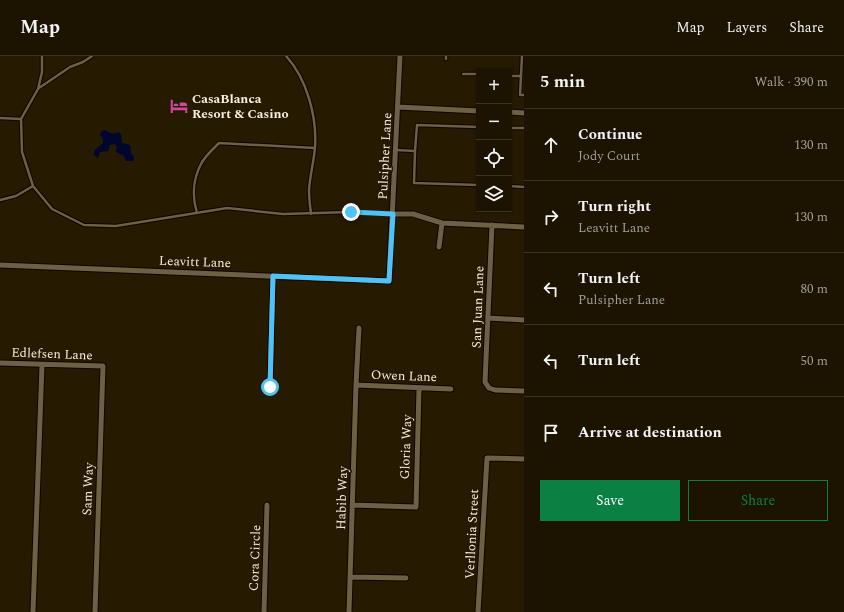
<!DOCTYPE html>
<html lang="en">
<head>
<meta charset="utf-8">
<style>
	body { margin:0; font-family:Spectral,serif; background:#251d0b; color:#f1f3f6 }
	.controls { position:absolute; right:12px; top:12px; display:grid; overflow:hidden; border-radius:0px; box-shadow:0 1px 3px #0004 }
	.controls button { width:36px; height:36px; display:grid; place-items:center; padding:0; border:0; border-bottom:1px solid #3a3323; background:#1c1401; color:#f1f3f6; font:20px sans-serif }
	.stop { position:absolute; width:12px; height:12px; margin:-9px; border:3px solid #4fc3f7; border-radius:50%; background:#fff }
	.stop.end { background:#4fc3f7; border-color:#fff; box-shadow:0 1px 4px #0008 }
	.list { margin:0; padding:0; list-style:none }
	h2 { display:flex; justify-content:space-between; align-items:center; height:52px; margin:0; padding:0 16px; font-size:17px }
	h2 small { font-size:13px; font-weight:400; color:#a09e99 }
	.list li { display:grid; grid-template-columns:26px 1fr auto; gap:12px; align-items:center; box-sizing:border-box; height:72px; padding:0 16px; border-top:1px solid #3a3323 }
	.list b { display:block; font-size:15px; white-space:nowrap }
	.list p { margin:0; font-size:13px; white-space:nowrap; color:#a09e99 }
	.list em { font-size:13px; font-style:normal; color:#a09e99 }
	.actions { display:flex; gap:8px; padding:12px 16px }
	.actions a { flex:1; padding:9px 0; border:1px solid #0b8043; border-radius:0px; text-align:center; font-size:14px; color:#0b8043 }
	.actions .main { background:#0b8043; color:#fff }
	.icon { flex:none; width:22px; height:22px; fill:none; stroke:currentColor; stroke-width:2; stroke-linecap:round; stroke-linejoin:round }
	.map { position:relative; flex:none; width:524px; height:556px; overflow:hidden }
	header { display:flex; align-items:center; gap:24px; box-sizing:border-box; height:56px; padding:0 20px; background:#1c1401; border-bottom:1px solid #3a3323 }
	header strong { font-size:19px }
	nav { display:flex; gap:22px; margin-inline-start:auto; font-size:14px }
	main { display:flex }
	aside { flex:1; background:#1c1401 }
	.map>svg:first-child { display:block }
</style>
</head>
<body>
<header>
<strong>Map</strong>
<nav><a>Map</a><a>Layers</a><a>Share</a></nav>
</header>
<main>
<div class="map">
<svg width="524" height="556" viewBox="0 0 524 556">
	<rect width="100%" height="100%" fill="#261a01"/>
	<!-- water -->
	<path fill="#00062d" d="M 104,74 C 110,75 111,80 118,76 L 121,78 L 122,87 L 130,89 L 131,97 L 134,101 L 133,105 L 126,105 L 124,100 L 116,96 L 117,91 L 115,88 L 110,89 L 108,95 L 100,96 L 98,102 L 94,99 L 94,95 L 103,87 L 103,83 L 100,79 L 101,76 Z"/>
	<g fill="none" stroke-linecap="round" stroke-linejoin="round">
		<!-- service casing -->
		<g stroke="#0f0500" stroke-width="4.5">
			<path id="service" d="M 42,0 L 42,16 L 38,33 L 21,63 L 22,96 L 33,130 L 52,153 L 84,169 L 116,170 L 227,152 L 283,158 L 351,156 L 393,158
				M 286,0 C 307,23 317,61 315,91 C 314,105 310,119 309,134 C 309,142 310,150 311,158
				M 522,0 L 520,39 L 524,39
				M 446,3 L 446,0
				M 463,18 L 479,18
				M 509,20 L 520,20
				M 39,32 L 70,11 L 83,6 L 92,0
				M 0,62 L 21,63
				M 509,72 L 524,72
				M 396,94 L 415,95 L 417,69 L 479,71
				M 415,95 L 414,127 L 479,129
				M 509,130 L 524,131
				M 0,144 L 16,140 L 33,130
				M 197,157 C 192,141 193,123 201,108 C 205,100 213,93 219,87 L 315,92"/>
		</g>
		<!-- minor casing -->
		<g stroke="#0f0500" stroke-width="7">
			<path id="minor" d="M 398,51 L 479,55
				M 509,56 L 524,57
				M 393,158 L 413,158 L 442,167 L 524,171
				M 492,169 L 485,326 L 489,332 L 495,334 L 524,335
				M 439,191 L 442,167
				M 0,209 L 389,225 L 400,0
				M 488,262 L 524,264
				M 0,307 L 103,310 L 95,556
				M 356,329 L 451,333
				M 270,331 L 273,220
				M 352,449 L 416,451 L 419,332
				M 350,521 L 406,522
				M 33,556 L 42,309
				M 264,556 L 267,449
				M 349,556 L 356,329 L 359,272
				M 478,556 L 487,402 L 524,403"/>
		</g>
		<!-- service -->
		<use href="#service" stroke="#6e6045" stroke-width="2.5"/>
		<!-- minor -->
		<use href="#minor" stroke="#6e6045" stroke-width="5"/>
	</g>
	<g fill="none" stroke-linecap="round" stroke-linejoin="round">
		<!-- route -->
		<path stroke="#4fc3f7" stroke-width="5" d="M 270,331 L 273,220 L 389,225 L 393,158 L 351,156"/>
	</g>
	<!-- icons -->
	<defs>
		<g id="hotel-bare" transform="scale(1.38)"><path d="M-6-4.5h1.5V1H6V5H4.5V3h-9V5H-6ZM-4 0a1.8 1.8 0 1 1 3.6 0ZM.5 0V-2.5h3Q6-2.5 6 0Z" fill="#d1479c" stroke="#261a01" stroke-width="2.5" paint-order="stroke"/></g>
	</defs>
	<g fill-rule="evenodd">
		<use href="#hotel-bare" x="179" y="50"/>
	</g>
	<g text-anchor="middle" dominant-baseline="central" stroke-width="3.5" stroke-linejoin="round" paint-order="stroke">
		<!-- poi labels -->
		<g font-size="13" font-weight="bold" fill="#f6eedf" stroke="#261a01" text-anchor="start">
			<text x="192" y="43">CasaBlanca<tspan x="192" dy="15">Resort &amp; Casino</tspan></text>
		</g>
		<!-- street labels -->
		<g font-size="13" fill="#f6eedf" stroke="#261a01">
			<text transform="translate(385 100) rotate(-87)">Pulsipher Lane</text>
			<text transform="translate(195 206) rotate(2)">Leavitt Lane</text>
			<text transform="translate(478 251) rotate(-88)">San Juan Lane</text>
			<text transform="translate(52 298) rotate(2)">Edlefsen Lane</text>
			<text transform="translate(404 320) rotate(2)">Owen Lane</text>
			<text transform="translate(406 391) rotate(-88)">Gloria Way</text>
			<text transform="translate(88 433) rotate(-88)">Sam Way</text>
			<text transform="translate(342 442) rotate(-88)">Habib Way</text>
			<text transform="translate(472 478) rotate(-87)">Verllonia Street</text>
			<text transform="translate(255 502) rotate(-88)">Cora Circle</text>
		</g>
	</g>
</svg>
<div class="controls">
<button>+</button>
<button>−</button>
<button><svg class="icon" aria-label="locate" viewBox="0 0 24 24"><circle cx="12" cy="12" r="6"/><path d="M12 2v4M12 18v4M2 12h4M18 12h4"/></svg></button>
<button><svg class="icon" aria-label="layers" viewBox="0 0 24 24"><path d="M12 4l9 5-9 5-9-5zM3 14l9 5 9-5"/></svg></button>
</div>
<div class="stop" style="left:270px;top:331px"></div>
<div class="stop end" style="left:351px;top:156px"></div>
</div>
<aside>
<h2>5 min<small>Walk · 390 m</small></h2>
<ul class="list">
<li><svg class="icon" aria-label="ahead" viewBox="0 0 24 24"><path d="M12 20V5M6 11l6-6 6 6"/></svg><div><b>Continue</b><p>Jody Court</p></div><em>130 m</em></li>
<li><svg class="icon" aria-label="right" viewBox="0 0 24 24"><path d="M7 20v-9h11M14 6l5 5-5 5"/></svg><div><b>Turn right</b><p>Leavitt Lane</p></div><em>130 m</em></li>
<li><svg class="icon" aria-label="left" viewBox="0 0 24 24"><path d="M17 20v-9H6M10 6l-5 5 5 5"/></svg><div><b>Turn left</b><p>Pulsipher Lane</p></div><em>80 m</em></li>
<li><svg class="icon" aria-label="left" viewBox="0 0 24 24"><path d="M17 20v-9H6M10 6l-5 5 5 5"/></svg><div><b>Turn left</b></div><em>50 m</em></li>
<li><svg class="icon" aria-label="arrive" viewBox="0 0 24 24"><path d="M6 21V4h12l-3 4 3 4H6"/></svg><div><b>Arrive at destination</b></div></li>
</ul>
<div class="actions"><a class="main">Save</a><a>Share</a></div>
</aside>
</main>
</body>
</html>
